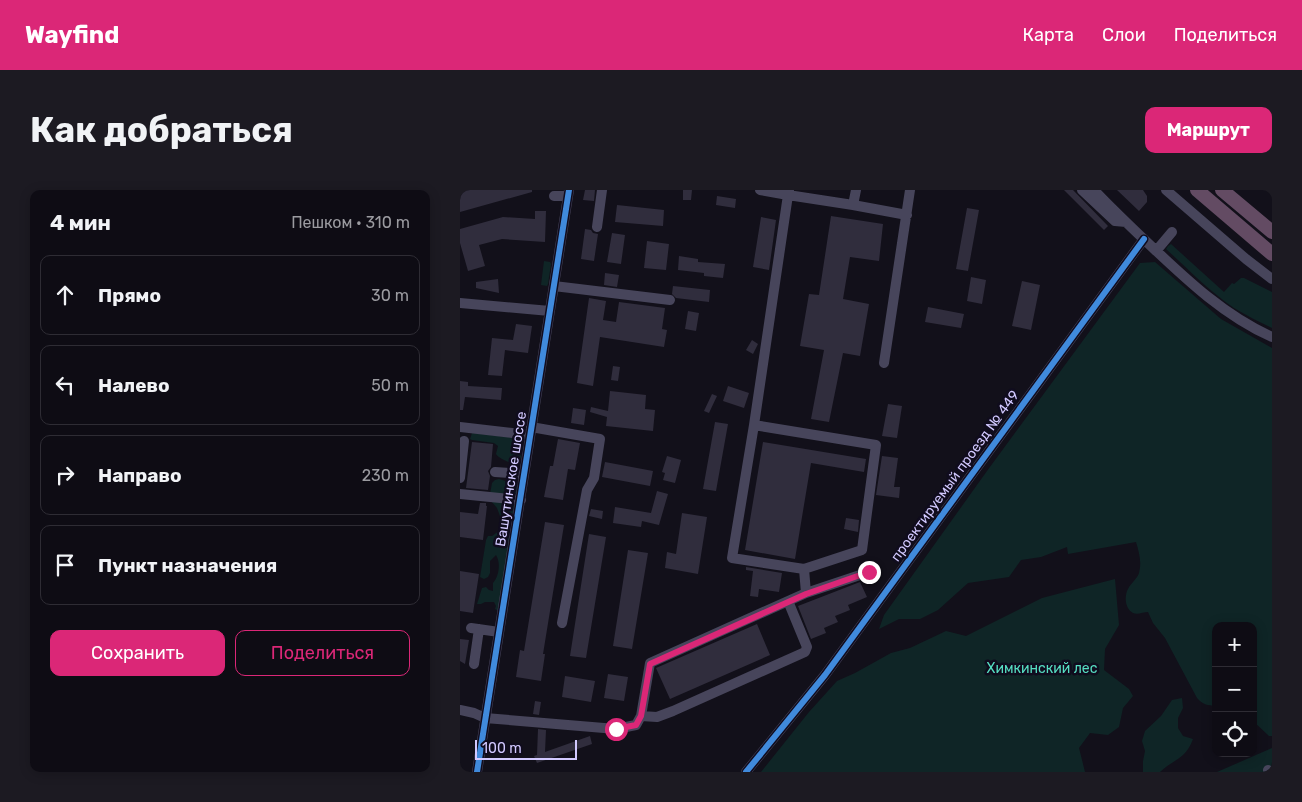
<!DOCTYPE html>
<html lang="ru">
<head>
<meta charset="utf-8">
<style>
	body { margin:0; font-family:Rubik,sans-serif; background:#1c1a22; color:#f1f3f6 }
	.controls { position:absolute; right:15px; bottom:15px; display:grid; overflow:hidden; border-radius:10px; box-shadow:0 2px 12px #0003 }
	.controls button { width:45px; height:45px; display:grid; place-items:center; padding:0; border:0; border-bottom:1px solid #2e2c34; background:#0e0c14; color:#f1f3f6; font:25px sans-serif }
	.scale { position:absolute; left:15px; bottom:12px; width:102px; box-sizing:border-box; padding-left:5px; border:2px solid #d2c9ff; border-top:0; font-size:14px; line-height:18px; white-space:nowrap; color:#d2c9ff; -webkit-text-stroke:4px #100c1e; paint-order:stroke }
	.stop { position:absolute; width:15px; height:15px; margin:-11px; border:4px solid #db2777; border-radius:50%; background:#fff }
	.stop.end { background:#db2777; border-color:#fff; box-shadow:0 1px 5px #0008 }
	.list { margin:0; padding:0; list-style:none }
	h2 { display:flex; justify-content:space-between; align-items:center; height:65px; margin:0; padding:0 20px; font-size:21px }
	h2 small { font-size:16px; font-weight:400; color:#9b9ba0 }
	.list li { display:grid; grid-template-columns:32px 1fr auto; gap:15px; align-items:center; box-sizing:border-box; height:80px; margin:0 10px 10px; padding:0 10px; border:1px solid #2e2c34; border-radius:10px }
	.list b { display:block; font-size:19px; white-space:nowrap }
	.list em { font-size:16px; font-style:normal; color:#9b9ba0 }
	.actions { display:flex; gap:10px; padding:15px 20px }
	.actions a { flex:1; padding:11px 0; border:1px solid #db2777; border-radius:10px; text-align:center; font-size:18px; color:#db2777 }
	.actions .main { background:#db2777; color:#fff }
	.icon { flex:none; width:28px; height:28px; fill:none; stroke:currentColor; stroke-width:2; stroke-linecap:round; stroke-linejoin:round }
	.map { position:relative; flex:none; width:812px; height:582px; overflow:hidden; border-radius:10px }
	header { display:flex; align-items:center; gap:30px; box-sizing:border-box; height:70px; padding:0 25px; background:#db2777; color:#fff }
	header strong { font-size:24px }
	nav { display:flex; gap:28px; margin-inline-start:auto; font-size:18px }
	.intro { display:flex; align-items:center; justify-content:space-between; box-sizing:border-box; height:120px; padding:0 30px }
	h1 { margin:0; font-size:35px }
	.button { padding:12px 22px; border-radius:10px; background:#db2777; color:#fff; font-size:18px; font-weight:700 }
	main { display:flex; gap:30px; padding:0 30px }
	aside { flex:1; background:#0e0c14; border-radius:10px; box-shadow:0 2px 12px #0003 }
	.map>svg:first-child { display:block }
</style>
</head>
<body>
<header>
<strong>Wayfind</strong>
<nav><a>Карта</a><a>Слои</a><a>Поделиться</a></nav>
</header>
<div class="intro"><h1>Как добраться</h1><a class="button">Маршрут</a></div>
<main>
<aside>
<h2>4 мин<small>Пешком · 310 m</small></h2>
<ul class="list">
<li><svg class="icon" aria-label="ahead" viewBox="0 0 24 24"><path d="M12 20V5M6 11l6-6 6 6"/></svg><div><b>Прямо</b></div><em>30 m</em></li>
<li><svg class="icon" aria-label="left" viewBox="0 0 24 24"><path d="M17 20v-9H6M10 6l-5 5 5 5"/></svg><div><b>Налево</b></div><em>50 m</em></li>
<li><svg class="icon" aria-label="right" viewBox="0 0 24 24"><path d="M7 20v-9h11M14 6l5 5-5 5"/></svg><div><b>Направо</b></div><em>230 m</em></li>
<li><svg class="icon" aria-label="arrive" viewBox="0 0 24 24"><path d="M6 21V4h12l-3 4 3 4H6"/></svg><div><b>Пункт назначения</b></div></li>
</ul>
<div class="actions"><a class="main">Сохранить</a><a>Поделиться</a></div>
</aside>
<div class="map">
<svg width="812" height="582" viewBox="0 0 812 582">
	<rect width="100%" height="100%" fill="#12101a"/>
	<!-- green -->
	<path fill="#0f2526" d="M 711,54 L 764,102 L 772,93 L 774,94 L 781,88 L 784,88 L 812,102 L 812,138 C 799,132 786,125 774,118 C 749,101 728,79 706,59 L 708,56 Z
		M 84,71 L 90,72 L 91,74 L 88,94 L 87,96 L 81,95 Z
		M 695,72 L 761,129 L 812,158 L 812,546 L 809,546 L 793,531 L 793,436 L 756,436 L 756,516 C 747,515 743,515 737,508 L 705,448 L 693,433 L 688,422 C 683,422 678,425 673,423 C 665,419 664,406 668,399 C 671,393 677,389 679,383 C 682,372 679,362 676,352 L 608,364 L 607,357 L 581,367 L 561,370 L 549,387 L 508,393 L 478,420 L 460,429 L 439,429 L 419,439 L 424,425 L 527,281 L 680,73 Z
		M 12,243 L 57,248 C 68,253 60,262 61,271 L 58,274 C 52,274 39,269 36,264 L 38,256 L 34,253 L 12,250 L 10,249 Z
		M 39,289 C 43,290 45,291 48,292 C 52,293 56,292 60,294 L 56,304 L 52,306 C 52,319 61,321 44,328 L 40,326 L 37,318 L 31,311 L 30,304 L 32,293 L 35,290 Z
		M 39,341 L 43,343 L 46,346 L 50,347 L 40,419 L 37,420 L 35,419 L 36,416 L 34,412 L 25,412 L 21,414 L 17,414 L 22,398 L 26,397 L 29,400 L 33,401 L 33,393 C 39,386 41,373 36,365 L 30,371 L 30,383 L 28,387 L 24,389 L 20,387 L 26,350 L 28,346 L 32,346 Z
		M 655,389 L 659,435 L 645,459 L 644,480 L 669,499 L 673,506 L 663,518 L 659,537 L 648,545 L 630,543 L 619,558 L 625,582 L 301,582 L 349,522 L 377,491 L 395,483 L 431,463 L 450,458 L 486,441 L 506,446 L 582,408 Z
		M 722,508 L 723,518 L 718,528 L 718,538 L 723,546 L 733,549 C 726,569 714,569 700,582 L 683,582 L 683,571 L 685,561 L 682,551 L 685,541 L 701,526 L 712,510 Z
		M 812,558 L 812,582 L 757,582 Z"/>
	<!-- building -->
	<path fill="#302d3d" d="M 0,0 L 72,0 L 72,2 L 0,22 Z
		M 125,0 L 135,0 L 134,11 L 123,10 Z
		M 223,0 L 232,0 L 231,10 L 223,10 Z
		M 604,0 L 613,0 L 648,36 L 644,40 Z
		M 657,0 L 683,0 L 687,6 L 687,12 L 679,21 Z
		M 257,6 L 276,9 L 275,18 L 256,15 Z
		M 157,15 L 204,20 L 203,36 L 155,32 Z
		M 507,18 L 519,20 L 508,81 L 496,79 Z
		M 75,21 L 86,21 L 85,52 L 42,49 L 19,55 L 25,76 L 8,81 L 0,53 L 0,39 L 43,27 L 75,29 Z
		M 371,26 L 423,34 L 419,71 L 390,67 L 383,109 L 409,114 L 400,166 L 383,163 L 369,232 L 351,229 L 364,160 L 340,156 L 349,104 L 359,105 Z
		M 301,27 L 316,30 L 309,80 L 293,77 Z
		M 125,39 L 131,40 L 133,43 L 138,44 L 134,71 L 121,69 Z
		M 152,43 L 165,45 L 161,74 L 147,72 Z
		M 187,51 L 209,54 L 206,80 L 184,78 Z
		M 219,66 L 238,69 L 238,72 L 265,74 L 263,88 L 244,86 L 244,83 L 218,80 Z
		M 145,83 L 159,85 L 157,97 L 144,95 Z
		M 511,87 L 526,90 L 522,114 L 507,111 Z
		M 38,89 L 39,103 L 16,98 L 16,92 Z
		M 562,91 L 580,95 L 571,140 L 552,136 Z
		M 213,96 L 250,100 L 249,112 L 216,108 L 212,104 Z
		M 129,108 L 146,111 L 143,130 L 156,132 L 159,112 L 205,118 L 202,139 L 207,140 L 204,157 L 140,147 L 133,196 L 117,193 Z
		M 468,117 L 504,124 L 501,138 L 465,132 Z
		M 228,121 L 239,123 L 236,141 L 225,139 Z
		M 56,134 L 72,136 L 68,163 L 45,160 L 42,186 L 28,185 L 32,148 L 53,150 Z
		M 292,150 L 298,154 L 293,164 L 286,160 Z
		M 153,176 L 160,177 L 158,191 L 151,190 Z
		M 0,191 L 8,192 L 8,196 L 42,198 L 41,210 L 5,207 L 3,220 L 0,220 Z
		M 268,196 L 289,203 L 284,218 L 263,211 Z
		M 150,201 L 186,205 L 185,219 L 195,220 L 193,241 L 146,236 L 147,227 L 130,222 L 131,217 L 148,221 Z
		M 252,204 L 257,206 L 249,223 L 244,221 Z
		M 428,214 L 442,216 L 437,248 L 422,246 Z
		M 113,218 L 126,220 L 124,235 L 111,233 Z
		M 255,232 L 268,234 L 256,301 L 243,299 Z
		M 98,249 L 120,253 L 115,280 L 108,279 L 103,310 L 84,307 L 90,276 L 93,276 Z
		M 12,252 L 33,254 L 31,277 L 28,281 L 30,286 L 28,300 L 6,298 Z
		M 303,252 L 406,269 L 404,282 L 351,273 L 335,369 L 285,360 Z
		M 207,266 L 221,270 L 215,293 L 203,290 L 205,283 L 202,282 Z
		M 422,266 L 438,268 L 434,297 L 440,297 L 439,308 L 416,305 Z
		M 145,272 L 193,281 L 190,296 L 142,287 Z
		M 197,301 L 208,304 L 199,335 L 182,331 L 181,337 L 153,333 L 155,317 L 191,323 Z
		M 20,313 L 26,313 L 26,316 L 27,316 L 23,350 L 0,347 L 0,322 L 18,324 Z
		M 131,319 L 143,321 L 142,329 L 129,326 Z
		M 222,323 L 247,327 L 238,384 L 205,378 L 207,362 L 216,364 Z
		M 386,328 L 399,330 L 398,342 L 384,339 Z
		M 85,332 L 104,335 L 83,464 L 85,464 L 81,491 L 56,487 L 60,460 L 64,461 Z
		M 129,344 L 146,347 L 126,468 L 110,466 Z
		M 168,360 L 188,363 L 172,459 L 153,456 Z
		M 286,377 L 322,383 L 319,402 L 299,399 L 298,407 L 290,406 L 293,381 L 286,380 Z
		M 0,381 L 19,384 L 13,423 L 0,421 Z
		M 400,392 L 407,407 L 388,415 L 390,420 L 375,426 L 378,432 L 364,438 L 366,443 L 351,449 L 338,416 Z
		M 297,434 L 310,465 L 210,509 L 196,478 Z
		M 0,449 L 9,450 L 5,474 L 0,471 Z
		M 148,484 L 168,487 L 164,511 L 144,508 Z
		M 105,486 L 135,491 L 131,512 L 102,507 Z
		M 75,511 L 81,512 L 79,525 L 73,524 Z
		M 78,539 L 86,540 L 85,562 L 130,546 L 132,554 L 77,573 L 74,566 L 77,565 Z"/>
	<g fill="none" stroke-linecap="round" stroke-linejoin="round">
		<!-- minor -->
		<path stroke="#47455b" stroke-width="10" d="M 329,0 L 328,5 L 393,15 L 447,25
			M 622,0 L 655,31 L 666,32
			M 634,0 C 652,19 672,38 691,56 C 728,91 765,126 812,147
			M 706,0 L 786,69 L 812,89
			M 94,6 L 108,6
			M 393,15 L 396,0
			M 137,37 L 142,0
			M 696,61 L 712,42
			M 94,96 L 210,110
			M 0,113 L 90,121
			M 424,173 L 450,0
			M 294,235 L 416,255 L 402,360 L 344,379 L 272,368 L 294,235 L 328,5 L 300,0
			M 0,237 L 70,245
			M 71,237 L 140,249 L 134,288 L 127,300 L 102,433
			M 35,282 L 64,284
			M 0,288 L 4,251
			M 0,304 L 61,310
			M 344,379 L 346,403 L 409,382
			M 11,438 L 39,442
			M 14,474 L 19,439
			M 0,520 L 14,523 L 25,528 L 156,539 L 176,535 L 181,526 L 190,473 L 346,403
			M 181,526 L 197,527 L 213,521 L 345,462 L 347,457 L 328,411
			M 808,580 L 809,582
			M 17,582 L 109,0
			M 286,582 L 365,485 L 684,49"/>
		<!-- highway -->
		<path stroke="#634b63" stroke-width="14" d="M 737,0 L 812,64
			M 762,0 L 812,42"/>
		<!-- cycleway casing -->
		<g stroke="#100c1e" stroke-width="9">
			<path id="cycleway" d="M 17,582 L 109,0
				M 286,582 L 365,485 L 684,49"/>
		</g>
		<!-- cycleway -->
		<use href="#cycleway" stroke="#408adc" stroke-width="6"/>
	</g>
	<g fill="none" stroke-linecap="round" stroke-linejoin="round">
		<!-- route -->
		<path stroke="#db2777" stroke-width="6" d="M 156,539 L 176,535 L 181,526 L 190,474 L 346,404 L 409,382"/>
	</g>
	<g text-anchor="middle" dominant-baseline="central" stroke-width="5" stroke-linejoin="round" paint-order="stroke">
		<!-- street labels -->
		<g font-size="14" fill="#d2c9ff" stroke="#100c1e">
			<text transform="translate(495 286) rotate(-54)">проектируемый проезд № 449</text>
			<text transform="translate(51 289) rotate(-81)">Вашутинское шоссе</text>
		</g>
		<!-- park labels -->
		<g font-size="14" fill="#56dec2" stroke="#100c1e">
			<text x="582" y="478">Химкинский лес</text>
		</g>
	</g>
</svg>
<div class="controls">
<button>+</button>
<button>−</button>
<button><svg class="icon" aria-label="locate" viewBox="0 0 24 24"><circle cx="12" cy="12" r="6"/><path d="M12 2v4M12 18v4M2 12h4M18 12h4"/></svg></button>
</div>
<div class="scale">100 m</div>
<div class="stop" style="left:156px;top:539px"></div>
<div class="stop end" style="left:409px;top:382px"></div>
</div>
</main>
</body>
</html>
